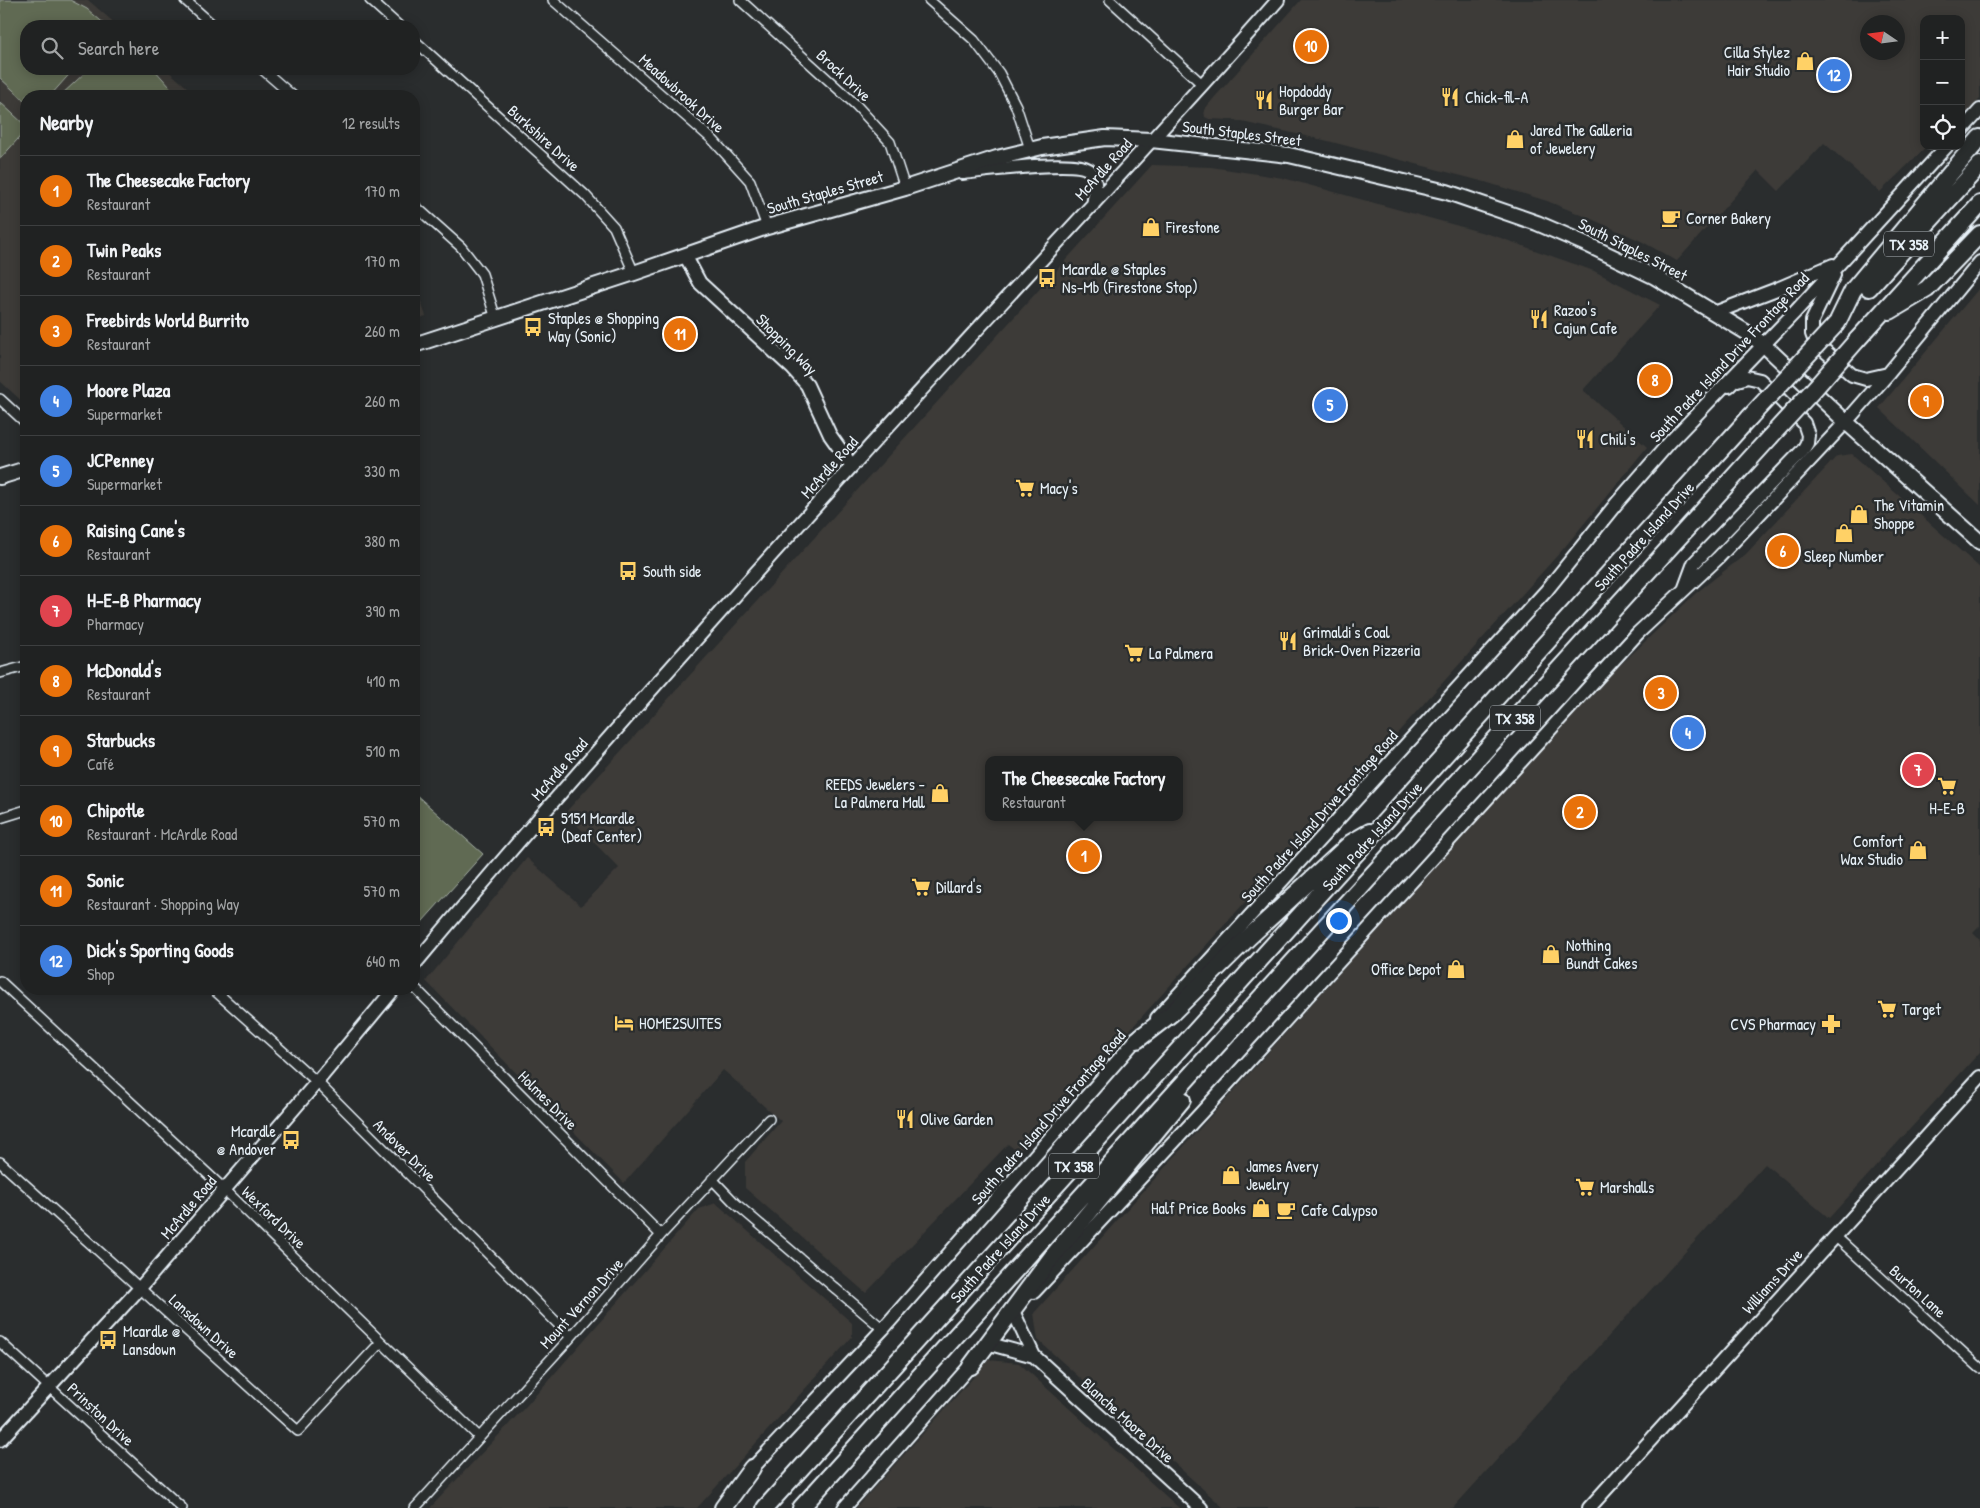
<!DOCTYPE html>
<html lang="en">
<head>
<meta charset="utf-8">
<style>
	body { margin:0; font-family:"Patrick Hand",sans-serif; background:#2d2f2f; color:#f1f3f6 }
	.controls { position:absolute; right:15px; top:15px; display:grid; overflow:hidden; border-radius:10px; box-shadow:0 2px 12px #0003 }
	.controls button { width:45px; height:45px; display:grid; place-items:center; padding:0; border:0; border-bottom:1px solid #3d3f40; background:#202222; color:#f1f3f6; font:25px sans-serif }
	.compass { position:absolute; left:1860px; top:15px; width:45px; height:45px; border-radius:50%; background:#202222; box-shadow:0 2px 12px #0003; rotate:283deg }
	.you { position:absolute; left:1338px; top:920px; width:18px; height:18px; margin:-12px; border:4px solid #fff; border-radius:50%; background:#1a73e8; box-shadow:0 0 0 8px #1a73e833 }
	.badge { display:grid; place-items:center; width:32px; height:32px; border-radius:50%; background:#ffd166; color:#fff; font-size:16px; font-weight:700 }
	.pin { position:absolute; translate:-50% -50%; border:2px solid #fff; box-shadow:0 1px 5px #0006 }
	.popup { position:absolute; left:985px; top:756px; width:198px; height:65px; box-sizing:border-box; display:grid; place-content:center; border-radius:10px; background:#202222; filter:drop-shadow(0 1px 4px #0005); font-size:16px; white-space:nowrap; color:#a2a4a5 }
	.popup b { font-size:19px; color:#f1f3f6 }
	.popup::after { content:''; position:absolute; left:50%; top:100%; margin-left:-10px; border:10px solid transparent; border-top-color:#202222 }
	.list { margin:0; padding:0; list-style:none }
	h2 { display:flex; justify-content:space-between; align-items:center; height:65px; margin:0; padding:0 20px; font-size:21px }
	h2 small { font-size:16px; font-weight:400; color:#a2a4a5 }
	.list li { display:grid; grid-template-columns:32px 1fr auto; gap:15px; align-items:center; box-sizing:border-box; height:70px; padding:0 20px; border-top:1px solid #3d3f40 }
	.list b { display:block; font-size:19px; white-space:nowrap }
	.list p { margin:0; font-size:16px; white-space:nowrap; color:#a2a4a5 }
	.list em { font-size:16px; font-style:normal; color:#a2a4a5 }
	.icon { flex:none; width:28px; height:28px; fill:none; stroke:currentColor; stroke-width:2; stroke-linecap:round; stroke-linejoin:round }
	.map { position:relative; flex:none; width:1980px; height:1508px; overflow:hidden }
	.search { position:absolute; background:#202222; box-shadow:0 2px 12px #0003; left:20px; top:20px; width:400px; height:55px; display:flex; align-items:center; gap:12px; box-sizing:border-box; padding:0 18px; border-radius:20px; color:#a2a4a5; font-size:19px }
	.panel { position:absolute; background:#202222; box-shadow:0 2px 12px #0003; left:20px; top:90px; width:400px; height:905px; border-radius:20px }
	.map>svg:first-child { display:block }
</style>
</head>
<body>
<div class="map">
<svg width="1980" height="1508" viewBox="0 0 1980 1508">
	<rect width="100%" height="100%" fill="#2a2d2e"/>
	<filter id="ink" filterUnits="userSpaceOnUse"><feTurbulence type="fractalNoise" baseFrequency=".02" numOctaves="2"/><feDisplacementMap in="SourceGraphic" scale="10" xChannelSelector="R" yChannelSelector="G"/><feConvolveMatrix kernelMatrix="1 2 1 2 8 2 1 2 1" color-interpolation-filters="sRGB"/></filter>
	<g filter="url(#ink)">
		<!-- built -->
		<path fill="#3d3b38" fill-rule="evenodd" d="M 0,0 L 88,0 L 118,26 L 26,26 L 26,69 L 166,69 L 197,96 L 26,96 L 26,405 L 0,381 Z
			M 1301,0 L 1980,0 L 1980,99 L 1961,119 L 1961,19 L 1924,19 L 1924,146 L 1927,146 L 1880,192 L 1824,143 L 1779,191 L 1758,170 L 1677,261 L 1641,241 L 1589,218 L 1547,201 L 1485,182 L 1328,141 L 1233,120 L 1209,119 L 1205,117 L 1204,110 L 1214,98 ZM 1868,22 L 1898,22 L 1898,52 L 1868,52 Z
			M 1152,165 L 1211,167 L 1283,178 L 1495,236 L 1594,271 L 1660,305 L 1583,390 L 1647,447 L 1564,548 L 1019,1153 L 1008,1144 L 866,1293 L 745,1188 L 745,1162 L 781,1121 L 723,1070 L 624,1183 L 426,981 L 527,858 L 581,906 L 619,868 L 565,813 ZM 989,760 L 1179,760 L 1179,817 L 989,817 Z
			M 1980,287 L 1980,505 L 1879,408 Z
			M 414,288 L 417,291 L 426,316 L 414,320 Z
			M 1852,454 L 1980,568 L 1980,926 L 1973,933 L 1980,940 L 1980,1052 L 1829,1218 L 1765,1164 L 1453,1508 L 1224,1508 L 1038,1340 L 1034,1313 L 1592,692 L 1696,593 L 1746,554 L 1837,456 Z
			M 716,1203 L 852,1323 L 852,1337 L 697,1508 L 430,1508 L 527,1405 L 699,1209 Z
			M 989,1360 L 1019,1363 L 1179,1508 L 856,1508 Z"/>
		<!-- green -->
		<path fill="#606b52" stroke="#a4aea5" d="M 0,0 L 70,0 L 87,9 L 107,26 L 26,26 L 26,69 L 74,69 L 50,96 L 26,96 L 26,102 L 0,78 Z
			M 89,69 L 154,69 L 178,96 L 60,96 Z
			M 0,102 L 26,126 L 26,130 L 0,159 Z
			M 414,793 L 483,854 L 414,931 Z"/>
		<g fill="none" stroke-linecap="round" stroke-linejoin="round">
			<!-- street casing -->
			<g stroke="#e8f1f8" stroke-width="12">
				<path id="street" d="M 185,0 L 214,26
					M 370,0 L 399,26
					M 553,0 L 713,140 L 750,181 L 767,227
					M 740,0 L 856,105 L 890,142 L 905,188
					M 929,0 L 974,40 L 999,73 L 1016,106 L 1030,149
					M 1110,0 L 1203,85
					M 414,40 L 585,195 L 614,227 L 634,273
					M 262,69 L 293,96
					M 414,205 L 461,247 L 482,274 L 496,319
					M 0,399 L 26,423
					M 0,673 L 26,666
					M 0,818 L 26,810
					M 0,981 L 224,1189 L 479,1437
					M 414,987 L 661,1235
					M 213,989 L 317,1082 L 571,1337
					M 0,1162 L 298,1431 L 381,1342
					M 712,1179 L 735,1203 L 883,1329
					M 1835,1236 L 1980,1368
					M 0,1342 L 182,1508
					M 415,1508 L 571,1337 L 661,1235 L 769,1119"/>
			</g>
			<!-- secondary casing -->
			<g stroke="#e8f1f8" stroke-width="16">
				<path id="secondary" d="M 1961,131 L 1980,110
					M 962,173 C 983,171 1079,158 1090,171 C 1098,180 1095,194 1093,205
					M 685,255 L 700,283 L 792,368 L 807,385 L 830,435 L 852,466
					M 1834,275 L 1812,321 L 1812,334 L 1815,342 L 1852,375 L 1866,379 L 1888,374
					M 1714,313 L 1777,289 L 1833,265
					M 1684,590 L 1694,563 L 1803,450 L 1807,443 L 1808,435 L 1804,423 L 1760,380 L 1747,377 L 1734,381 L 1729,386
					M 414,965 C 556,795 703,630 852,466 C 993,310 1139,158 1278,0
					M 1157,1018 L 1546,591 L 1616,504 L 1670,442 L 1795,312 L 1947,146
					M 1034,1292 L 1201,1113 L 1638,633 L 1718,558 L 1846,422 L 1888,374 L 1980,262
					M 1014,1313 L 1034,1356 L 1201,1508
					M 990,1344 L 1034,1356
					M 0,1440 L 140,1288 L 317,1082 L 394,989
					M 746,1475 L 883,1329 L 1141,1034
					M 844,1508 L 977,1358
					M 1589,1508 L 1980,1077"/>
			</g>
			<!-- primary casing -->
			<g stroke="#e8f1f8" stroke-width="18">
				<path id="primary" d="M 414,345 L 634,273 L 767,227 L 905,188 L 997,158 L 1042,147 L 1105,138 L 1151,140 L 1289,155 L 1447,192 L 1537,223 L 1586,244 L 1655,277 L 1746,332 L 1764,345 L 1846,422 L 1980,542
					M 0,477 L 26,469"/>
			</g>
			<!-- highway casing -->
			<g stroke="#e8f1f8" stroke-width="20">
				<path id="highway" d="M 1869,288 L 1980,165
					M 1890,311 L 1927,289 L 1980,234
					M 1837,323 L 1853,290 L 1980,138
					M 1857,340 L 1980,204
					M 1137,1040 L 1172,1013 L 1249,937 L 1351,843 L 1370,832
					M 971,1366 L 1052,1257 L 1182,1100
					M 723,1508 L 752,1468
					M 765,1508 L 1750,417
					M 801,1508 L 1214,1049 L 1770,437"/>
			</g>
			<!-- street -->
			<use href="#street" stroke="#2a2d2e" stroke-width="9"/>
			<!-- secondary -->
			<use href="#secondary" stroke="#2a2d2e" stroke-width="12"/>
			<!-- primary -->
			<use href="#primary" stroke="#2a2d2e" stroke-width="14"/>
			<!-- highway -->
			<use href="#highway" stroke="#2a2d2e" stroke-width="16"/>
			<!-- highway-bridge casing -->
			<g stroke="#e8f1f8" stroke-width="20" stroke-linecap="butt">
				<path id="highway-bridge" d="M 1750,417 L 1837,323
					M 1770,437 L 1816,387 L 1857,340"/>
			</g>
			<!-- highway-bridge -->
			<use href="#highway-bridge" stroke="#2a2d2e" stroke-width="16"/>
		</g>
	</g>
	<!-- icons -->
	<defs>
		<g id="shop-bare" transform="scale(1.5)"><path d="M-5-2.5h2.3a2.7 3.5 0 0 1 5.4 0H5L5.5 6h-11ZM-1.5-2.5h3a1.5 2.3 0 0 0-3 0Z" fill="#ffd166" stroke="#2a2d2e" stroke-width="2.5" paint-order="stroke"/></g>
		<g id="restaurant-bare" transform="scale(1.5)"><path d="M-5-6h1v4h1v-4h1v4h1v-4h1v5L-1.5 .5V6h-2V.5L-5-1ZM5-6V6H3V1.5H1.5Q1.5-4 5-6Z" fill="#ffd166" stroke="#2a2d2e" stroke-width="2.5" paint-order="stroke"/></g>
		<g id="cafe-bare" transform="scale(1.5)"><path d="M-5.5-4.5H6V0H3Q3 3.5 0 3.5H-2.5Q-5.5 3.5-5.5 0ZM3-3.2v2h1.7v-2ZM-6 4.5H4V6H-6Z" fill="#ffd166" stroke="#2a2d2e" stroke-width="2.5" paint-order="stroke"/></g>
		<g id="bus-bare" transform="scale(1.5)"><path d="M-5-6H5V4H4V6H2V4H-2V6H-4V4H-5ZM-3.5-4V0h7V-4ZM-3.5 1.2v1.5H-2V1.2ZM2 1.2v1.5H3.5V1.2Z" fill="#ffd166" stroke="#2a2d2e" stroke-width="2.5" paint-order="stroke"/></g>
		<g id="supermarket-bare" transform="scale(1.5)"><path d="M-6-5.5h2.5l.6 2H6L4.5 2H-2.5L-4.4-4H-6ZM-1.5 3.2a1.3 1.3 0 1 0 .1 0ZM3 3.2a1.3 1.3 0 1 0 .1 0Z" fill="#ffd166" stroke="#2a2d2e" stroke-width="2.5" paint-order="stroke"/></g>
		<g id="hotel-bare" transform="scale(1.5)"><path d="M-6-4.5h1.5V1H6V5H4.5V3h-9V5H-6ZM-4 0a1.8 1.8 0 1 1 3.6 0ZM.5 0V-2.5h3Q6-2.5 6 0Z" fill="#ffd166" stroke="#2a2d2e" stroke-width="2.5" paint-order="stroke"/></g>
		<g id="pharmacy-bare" transform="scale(1.5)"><path d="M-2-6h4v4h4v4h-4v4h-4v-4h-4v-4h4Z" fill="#ffd166" stroke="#2a2d2e" stroke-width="2.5" paint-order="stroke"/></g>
	</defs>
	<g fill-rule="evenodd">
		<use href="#shop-bare" x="1805" y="61"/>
		<use href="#restaurant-bare" x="1450" y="97"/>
		<use href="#restaurant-bare" x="1264" y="100"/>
		<use href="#shop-bare" x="1515" y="139"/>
		<use href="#cafe-bare" x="1671" y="218"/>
		<use href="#shop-bare" x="1151" y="227"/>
		<use href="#bus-bare" x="1047" y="278"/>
		<use href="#restaurant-bare" x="1539" y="319"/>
		<use href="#bus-bare" x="533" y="327"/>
		<use href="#restaurant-bare" x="1585" y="439"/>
		<use href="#supermarket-bare" x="1025" y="488"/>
		<use href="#shop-bare" x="1859" y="514"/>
		<use href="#shop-bare" x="1844" y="533"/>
		<use href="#bus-bare" x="628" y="571"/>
		<use href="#restaurant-bare" x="1288" y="641"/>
		<use href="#supermarket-bare" x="1134" y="653"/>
		<use href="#supermarket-bare" x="1947" y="786"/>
		<use href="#shop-bare" x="940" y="793"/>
		<use href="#bus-bare" x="546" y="827"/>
		<use href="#shop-bare" x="1918" y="850"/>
		<use href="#supermarket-bare" x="921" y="887"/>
		<use href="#shop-bare" x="1551" y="954"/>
		<use href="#shop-bare" x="1456" y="969"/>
		<use href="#supermarket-bare" x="1887" y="1009"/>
		<use href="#hotel-bare" x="624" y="1023"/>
		<use href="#pharmacy-bare" x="1831" y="1024"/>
		<use href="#restaurant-bare" x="905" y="1119"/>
		<use href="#bus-bare" x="291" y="1140"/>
		<use href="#shop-bare" x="1231" y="1175"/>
		<use href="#supermarket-bare" x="1585" y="1187"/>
		<use href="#shop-bare" x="1261" y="1208"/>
		<use href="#cafe-bare" x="1286" y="1210"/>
		<use href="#bus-bare" x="108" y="1340"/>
	</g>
	<g text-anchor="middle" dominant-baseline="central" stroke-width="5" stroke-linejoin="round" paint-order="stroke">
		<!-- shield labels -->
		<g fill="#2a2d2e" stroke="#afb6bb" stroke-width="1">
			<rect x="1884" y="231.5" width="50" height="25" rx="4"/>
			<rect x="1490" y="705.5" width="50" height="25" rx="4"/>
			<rect x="1049" y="1153.5" width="50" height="25" rx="4"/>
		</g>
		<g font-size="15" font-weight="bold" fill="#e8f1f8">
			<text x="1909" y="244">TX 358</text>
			<text x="1515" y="718">TX 358</text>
			<text x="1074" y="1166">TX 358</text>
		</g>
		<!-- poi labels -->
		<g font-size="16" fill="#e8f1f8" stroke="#2a2d2e" text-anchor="start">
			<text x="1790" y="52" text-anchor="end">Cilla Stylez<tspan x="1790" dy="18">Hair Studio</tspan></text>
			<text x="1279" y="91">Hopdoddy<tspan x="1279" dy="18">Burger Bar</tspan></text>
			<text x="1465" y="97">Chick-fil-A</text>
			<text x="1530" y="130">Jared The Galleria<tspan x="1530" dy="18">of Jewelery</tspan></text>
			<text x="1686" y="218">Corner Bakery</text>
			<text x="1166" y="227">Firestone</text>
			<text x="1062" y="269">Mcardle @ Staples<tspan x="1062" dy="18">Ns-Mb (Firestone Stop)</tspan></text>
			<text x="1554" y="310">Razoo's<tspan x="1554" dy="18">Cajun Cafe</tspan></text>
			<text x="548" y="318">Staples @ Shopping<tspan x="548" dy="18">Way (Sonic)</tspan></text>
			<text x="1600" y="439">Chili's</text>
			<text x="1040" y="488">Macy's</text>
			<text x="1874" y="505">The Vitamin<tspan x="1874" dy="18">Shoppe</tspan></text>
			<text x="1844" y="556" text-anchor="middle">Sleep Number</text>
			<text x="643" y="571">South side</text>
			<text x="1303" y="632">Grimaldi's Coal<tspan x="1303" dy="18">Brick-Oven Pizzeria</tspan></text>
			<text x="1149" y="653">La Palmera</text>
			<text x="925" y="784" text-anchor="end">REEDS Jewelers -<tspan x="925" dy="18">La Palmera Mall</tspan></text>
			<text x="1947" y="808" text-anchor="middle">H-E-B</text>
			<text x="561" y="818">5151 Mcardle<tspan x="561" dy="18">(Deaf Center)</tspan></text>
			<text x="1903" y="841" text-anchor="end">Comfort<tspan x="1903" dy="18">Wax Studio</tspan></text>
			<text x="936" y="887">Dillard's</text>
			<text x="1566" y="945">Nothing<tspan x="1566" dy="18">Bundt Cakes</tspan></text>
			<text x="1441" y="969" text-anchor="end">Office Depot</text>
			<text x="1902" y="1009">Target</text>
			<text x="639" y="1023">HOME2SUITES</text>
			<text x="1816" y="1024" text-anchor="end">CVS Pharmacy</text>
			<text x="920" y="1119">Olive Garden</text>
			<text x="276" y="1131" text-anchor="end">Mcardle<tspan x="276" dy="18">@ Andover</tspan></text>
			<text x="1246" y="1166">James Avery<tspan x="1246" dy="18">Jewelry</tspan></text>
			<text x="1600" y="1187">Marshalls</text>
			<text x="1246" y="1208" text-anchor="end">Half Price Books</text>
			<text x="1301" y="1210">Cafe Calypso</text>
			<text x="123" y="1331">Mcardle @<tspan x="123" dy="18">Lansdown</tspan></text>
		</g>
		<!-- street labels -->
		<g font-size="16" fill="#e8f1f8" stroke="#2a2d2e">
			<text transform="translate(844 75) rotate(43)">Brock Drive</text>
			<text transform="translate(682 93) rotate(42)">Meadowbrook Drive</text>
			<text transform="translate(1242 133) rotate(7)">South Staples Street</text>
			<text transform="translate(544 138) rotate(42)">Burkshire Drive</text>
			<text transform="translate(1103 169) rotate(-48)">McArdle Road</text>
			<text transform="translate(825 192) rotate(-16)">South Staples Street</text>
			<text transform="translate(1633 249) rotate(27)">South Staples Street</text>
			<text transform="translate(787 344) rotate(45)">Shopping Way</text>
			<text transform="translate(1729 357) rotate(-47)">South Padre Island Drive Frontage Road</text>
			<text transform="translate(829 467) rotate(-48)">McArdle Road</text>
			<text transform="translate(1644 536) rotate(-48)">South Padre Island Drive</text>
			<text transform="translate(559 769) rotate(-49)">McArdle Road</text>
			<text transform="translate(1319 816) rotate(-48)">South Padre Island Drive Frontage Road</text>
			<text transform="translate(1372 836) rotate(-48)">South Padre Island Drive</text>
			<text transform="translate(548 1100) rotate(45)">Holmes Drive</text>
			<text transform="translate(1048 1117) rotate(-49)">South Padre Island Drive Frontage Road</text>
			<text transform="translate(405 1150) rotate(45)">Andover Drive</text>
			<text transform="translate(188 1207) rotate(-50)">McArdle Road</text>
			<text transform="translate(274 1217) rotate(44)">Wexford Drive</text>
			<text transform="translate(1000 1248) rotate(-48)">South Padre Island Drive</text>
			<text transform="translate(1772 1281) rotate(-48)">Williams Drive</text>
			<text transform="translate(1918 1291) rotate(42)">Burton Lane</text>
			<text transform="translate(581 1303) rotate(-48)">Mount Vernon Drive</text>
			<text transform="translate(204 1326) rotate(42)">Lansdown Drive</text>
			<text transform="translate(101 1414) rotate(43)">Prinston Drive</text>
			<text transform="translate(1128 1420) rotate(42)">Blanche Moore Drive</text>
		</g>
	</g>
</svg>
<div class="controls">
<button>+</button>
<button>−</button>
<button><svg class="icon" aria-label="locate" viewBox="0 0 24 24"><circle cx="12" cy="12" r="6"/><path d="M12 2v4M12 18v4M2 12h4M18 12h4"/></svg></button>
</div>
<svg class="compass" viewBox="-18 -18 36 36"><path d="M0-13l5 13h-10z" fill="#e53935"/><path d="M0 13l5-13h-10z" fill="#a2a4a5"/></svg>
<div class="you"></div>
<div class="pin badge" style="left:1084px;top:856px;background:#e8710a">1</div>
<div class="popup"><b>The Cheesecake Factory</b>Restaurant</div>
<div class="pin badge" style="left:1580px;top:812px;background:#e8710a">2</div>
<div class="pin badge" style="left:1661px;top:693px;background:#e8710a">3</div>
<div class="pin badge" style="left:1688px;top:733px;background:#3f7fe0">4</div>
<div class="pin badge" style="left:1330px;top:405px;background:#3f7fe0">5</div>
<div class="pin badge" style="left:1783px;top:551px;background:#e8710a">6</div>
<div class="pin badge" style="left:1918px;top:770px;background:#e0444e">7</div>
<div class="pin badge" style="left:1655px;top:380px;background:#e8710a">8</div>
<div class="pin badge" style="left:1926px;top:401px;background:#e8710a">9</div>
<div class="pin badge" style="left:1311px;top:46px;background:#e8710a">10</div>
<div class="pin badge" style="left:680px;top:334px;background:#e8710a">11</div>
<div class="pin badge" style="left:1834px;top:75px;background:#3f7fe0">12</div>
<div class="search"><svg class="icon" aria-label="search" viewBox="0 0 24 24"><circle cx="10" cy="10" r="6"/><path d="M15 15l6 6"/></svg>Search here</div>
<section class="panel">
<h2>Nearby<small>12 results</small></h2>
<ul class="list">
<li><span class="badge" style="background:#e8710a">1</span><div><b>The Cheesecake Factory</b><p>Restaurant</p></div><em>170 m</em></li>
<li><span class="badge" style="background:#e8710a">2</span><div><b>Twin Peaks</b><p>Restaurant</p></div><em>170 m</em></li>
<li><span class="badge" style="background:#e8710a">3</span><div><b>Freebirds World Burrito</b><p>Restaurant</p></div><em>260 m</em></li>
<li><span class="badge" style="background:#3f7fe0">4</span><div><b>Moore Plaza</b><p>Supermarket</p></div><em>260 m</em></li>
<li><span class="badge" style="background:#3f7fe0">5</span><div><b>JCPenney</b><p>Supermarket</p></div><em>330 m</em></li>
<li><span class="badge" style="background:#e8710a">6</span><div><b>Raising Cane's</b><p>Restaurant</p></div><em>380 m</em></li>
<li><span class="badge" style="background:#e0444e">7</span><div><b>H-E-B Pharmacy</b><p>Pharmacy</p></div><em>390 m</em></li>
<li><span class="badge" style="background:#e8710a">8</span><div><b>McDonald's</b><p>Restaurant</p></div><em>410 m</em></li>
<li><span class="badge" style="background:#e8710a">9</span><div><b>Starbucks</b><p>Café</p></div><em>510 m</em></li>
<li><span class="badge" style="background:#e8710a">10</span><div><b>Chipotle</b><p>Restaurant · McArdle Road</p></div><em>570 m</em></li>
<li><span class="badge" style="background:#e8710a">11</span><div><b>Sonic</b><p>Restaurant · Shopping Way</p></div><em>570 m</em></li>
<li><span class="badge" style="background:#3f7fe0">12</span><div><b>Dick's Sporting Goods</b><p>Shop</p></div><em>640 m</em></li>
</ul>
</section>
</div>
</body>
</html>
